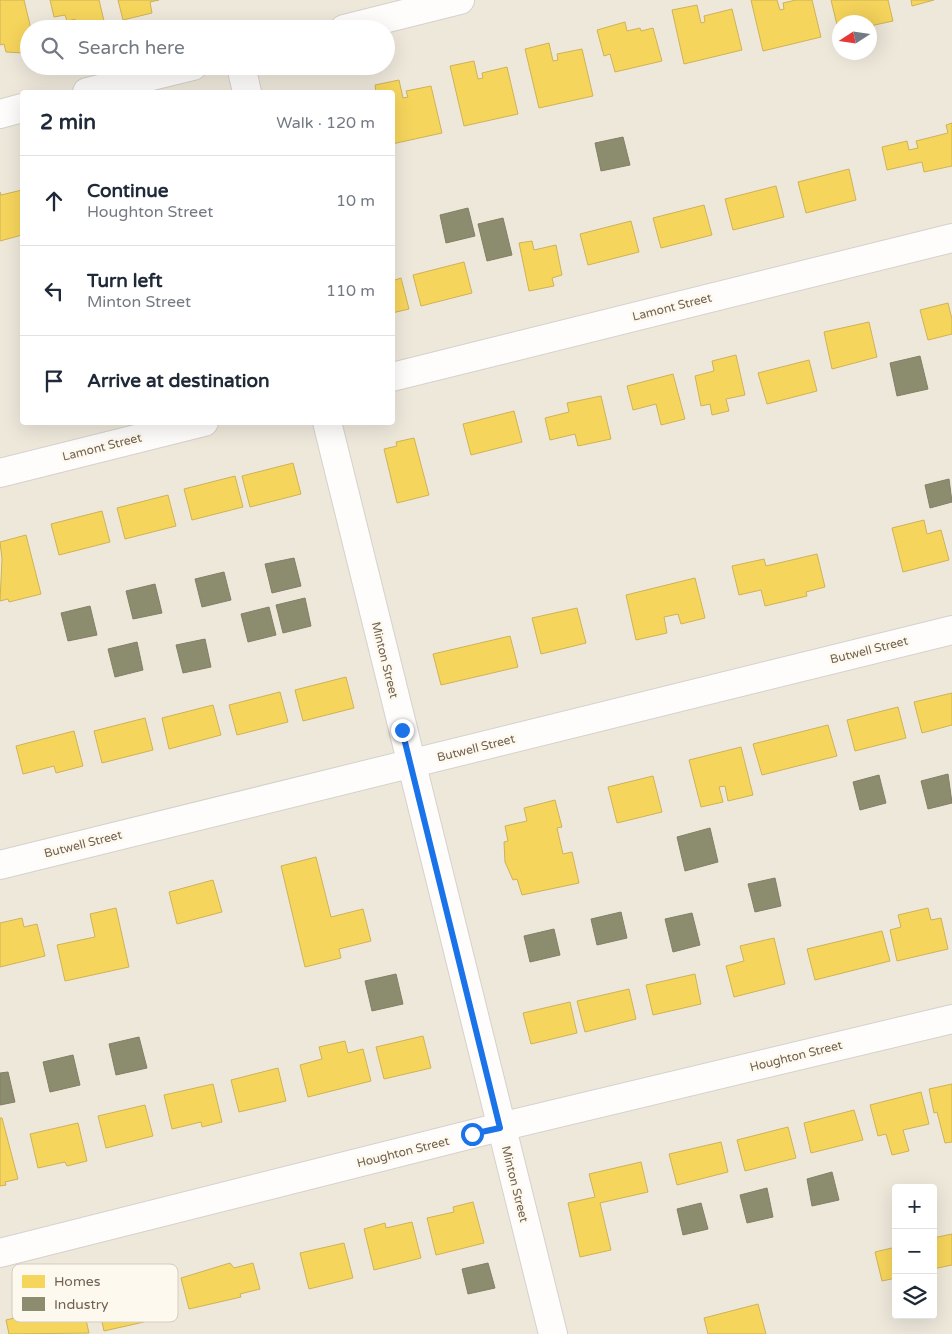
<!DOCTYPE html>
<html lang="en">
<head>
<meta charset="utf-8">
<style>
	body { margin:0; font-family:"Varela Round",sans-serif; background:#f6f6f7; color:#1f2937 }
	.controls { position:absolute; right:15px; bottom:15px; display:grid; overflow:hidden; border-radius:5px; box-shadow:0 5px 20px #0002 }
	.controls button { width:45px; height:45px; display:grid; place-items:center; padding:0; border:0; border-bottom:1px solid #e0e1e3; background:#fff; color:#1f2937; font:25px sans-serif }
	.compass { position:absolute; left:832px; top:15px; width:45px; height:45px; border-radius:50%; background:#fff; box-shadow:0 5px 20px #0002; rotate:258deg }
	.stop { position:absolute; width:15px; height:15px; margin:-11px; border:4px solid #1a73e8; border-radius:50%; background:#fff }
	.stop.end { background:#1a73e8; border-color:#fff; box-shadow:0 1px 5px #0008 }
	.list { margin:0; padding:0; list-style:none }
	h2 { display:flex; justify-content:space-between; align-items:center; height:65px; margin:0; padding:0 20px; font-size:21px }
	h2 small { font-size:16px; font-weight:400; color:#747a83 }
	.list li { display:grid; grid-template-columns:32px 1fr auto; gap:15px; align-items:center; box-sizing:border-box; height:90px; padding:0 20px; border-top:1px solid #e0e1e3 }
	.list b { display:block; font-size:19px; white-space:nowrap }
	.list p { margin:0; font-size:16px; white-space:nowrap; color:#747a83 }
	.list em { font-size:16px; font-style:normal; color:#747a83 }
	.icon { flex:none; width:28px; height:28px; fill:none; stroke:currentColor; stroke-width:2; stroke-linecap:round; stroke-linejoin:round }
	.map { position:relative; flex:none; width:952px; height:1334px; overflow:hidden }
	.search { position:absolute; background:#fff; box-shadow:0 5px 20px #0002; left:20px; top:20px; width:375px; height:55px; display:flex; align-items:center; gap:12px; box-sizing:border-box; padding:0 18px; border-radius:28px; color:#747a83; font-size:19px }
	.panel { position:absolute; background:#fff; box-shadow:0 5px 20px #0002; left:20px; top:90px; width:375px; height:335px; border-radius:5px }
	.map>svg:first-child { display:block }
</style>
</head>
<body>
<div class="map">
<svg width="952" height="1334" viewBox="0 0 952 1334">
	<rect width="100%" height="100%" fill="#f6f4ed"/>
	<!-- residential -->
	<path fill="#eee8db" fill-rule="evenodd" d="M 0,0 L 952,0 L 952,1334 L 0,1334 ZM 840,22 L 870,22 L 870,52 L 840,52 ZM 29,29 L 386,29 L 386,66 L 29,66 ZM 22,92 L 392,92 L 392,422 L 22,422 ZM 896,1188 L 933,1188 L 933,1315 L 896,1315 Z"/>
	<!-- homes -->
	<path fill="#f6d55c" stroke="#ceb258" d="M 0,0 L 24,0 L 31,29 L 29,29 L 29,51 L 24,53 L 6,52 L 4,44 L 0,45 Z
		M 50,0 L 99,0 L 105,25 L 77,29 L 75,19 L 67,21 L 65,15 L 54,17 Z
		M 118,0 L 159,0 L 150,2 L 152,13 L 123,20 Z
		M 751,0 L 777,0 L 780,10 L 784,9 L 783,3 L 796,0 L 812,0 L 821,37 L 763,51 Z
		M 831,0 L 888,0 L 893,21 L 870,26 L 870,22 L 840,22 L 839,33 Z
		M 911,0 L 934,0 L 912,6 Z
		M 697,5 L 701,23 L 705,22 L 704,16 L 732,9 L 742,50 L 684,64 L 672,10 Z
		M 625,22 L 627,31 L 640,28 L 641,31 L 653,28 L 662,61 L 615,72 L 610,54 L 604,56 L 597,30 Z
		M 549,43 L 553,61 L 558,60 L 557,54 L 582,49 L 593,96 L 539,108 L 525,49 Z
		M 474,61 L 478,79 L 483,78 L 482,73 L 507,67 L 518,114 L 464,126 L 450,66 Z
		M 399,80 L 403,98 L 408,97 L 406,91 L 431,86 L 442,133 L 392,144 L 392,92 L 376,92 L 375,85 Z
		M 952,123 L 952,166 L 924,172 L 922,162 L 887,170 L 882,147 L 907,141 L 909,150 L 918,148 L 916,141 L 948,133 L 946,125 Z
		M 849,169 L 856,200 L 806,213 L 798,182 Z
		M 776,186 L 784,217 L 733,230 L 725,199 Z
		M 22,190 L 22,235 L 0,241 L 0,192 L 1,195 Z
		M 704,205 L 712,235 L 661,248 L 653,218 Z
		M 631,221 L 639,252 L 588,265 L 580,234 Z
		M 532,241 L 534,250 L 556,245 L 562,275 L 552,278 L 554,286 L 529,291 L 519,243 Z
		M 464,262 L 472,293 L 421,306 L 413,275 Z
		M 401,278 L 409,309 L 392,313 L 392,281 Z
		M 948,303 L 952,319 L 952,334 L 928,340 L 920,310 Z
		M 869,322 L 877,357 L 832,369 L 824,332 Z
		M 736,355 L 745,395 L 726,399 L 729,411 L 712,415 L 710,404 L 701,406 L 695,376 L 714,371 L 712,361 Z
		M 809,360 L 817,391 L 767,404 L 758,373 Z
		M 673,374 L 685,419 L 661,425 L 656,404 L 633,410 L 627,386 Z
		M 601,396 L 611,439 L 578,446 L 575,434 L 550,440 L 545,418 L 569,412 L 567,403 Z
		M 514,411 L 522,442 L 471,455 L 463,424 Z
		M 414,438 L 429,495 L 397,503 L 384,449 L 397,446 L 396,442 Z
		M 293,463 L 301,494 L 250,507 L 242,476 Z
		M 235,476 L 243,507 L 192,520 L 184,489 Z
		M 168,495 L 176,526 L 125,539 L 117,508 Z
		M 102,511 L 110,542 L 59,555 L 51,524 Z
		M 924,520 L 927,534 L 941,530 L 949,560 L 903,572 L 892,528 Z
		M 26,535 L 41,594 L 9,602 L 8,599 L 0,601 L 2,559 L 0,542 Z
		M 817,554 L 825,587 L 806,592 L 807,596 L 765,606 L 761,590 L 739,595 L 732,566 L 764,559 L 766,566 Z
		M 695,578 L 705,618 L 681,624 L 678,614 L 664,617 L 667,633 L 636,640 L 626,595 Z
		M 577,608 L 586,643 L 541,654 L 532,618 Z
		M 510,636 L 518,667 L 441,685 L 433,654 Z
		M 346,677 L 354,708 L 303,721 L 295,690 Z
		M 280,692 L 288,722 L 237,735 L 229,705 Z
		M 952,693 L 952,725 L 922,733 L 914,702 Z
		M 213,705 L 221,735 L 169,749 L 162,718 Z
		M 898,707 L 906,738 L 855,751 L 847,720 Z
		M 145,718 L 153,750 L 102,763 L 94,731 Z
		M 828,725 L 837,756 L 762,775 L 753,744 Z
		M 74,731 L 83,766 L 56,773 L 54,766 L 23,774 L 16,746 Z
		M 741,747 L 753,795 L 728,801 L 725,786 L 719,787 L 723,802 L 701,807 L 689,760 Z
		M 653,776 L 662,812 L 617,823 L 608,787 Z
		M 555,800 L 562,827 L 557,828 L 563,854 L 572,852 L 579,883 L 522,895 L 517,879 L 513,880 L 505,862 L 504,842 L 508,841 L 505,826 L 527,821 L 524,808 Z
		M 316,857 L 331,917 L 363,909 L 371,941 L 339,949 L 341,958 L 305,967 L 281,866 Z
		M 213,880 L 222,912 L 177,924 L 169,892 Z
		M 116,908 L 129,967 L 65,981 L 57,945 L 95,937 L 90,914 Z
		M 928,908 L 931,920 L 941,918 L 948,949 L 897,961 L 890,930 L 901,927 L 898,915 Z
		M 22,918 L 24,927 L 37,924 L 45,956 L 0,967 L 0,923 Z
		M 882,931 L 890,961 L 815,980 L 807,949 Z
		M 774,938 L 785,984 L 734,997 L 726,966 L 744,961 L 740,946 Z
		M 695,974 L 701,1004 L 653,1015 L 646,985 Z
		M 629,989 L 636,1019 L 585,1032 L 577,1001 Z
		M 570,1002 L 577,1033 L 531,1044 L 523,1013 Z
		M 423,1036 L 431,1068 L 384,1079 L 376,1047 Z
		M 345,1041 L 348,1053 L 363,1049 L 371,1081 L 308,1097 L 300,1065 L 322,1059 L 319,1047 Z
		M 278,1068 L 286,1101 L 239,1112 L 231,1080 Z
		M 213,1084 L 222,1122 L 202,1127 L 201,1122 L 172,1129 L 164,1095 Z
		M 952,1084 L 952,1142 L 945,1143 L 937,1112 L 934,1113 L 929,1089 Z
		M 921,1092 L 929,1124 L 903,1130 L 909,1151 L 892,1155 L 886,1134 L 878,1136 L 870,1105 Z
		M 145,1105 L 153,1136 L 106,1148 L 98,1116 Z
		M 854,1110 L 863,1140 L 811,1153 L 804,1123 Z
		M 0,1118 L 2,1118 L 18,1179 L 5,1182 L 6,1185 L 0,1186 Z
		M 78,1123 L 87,1161 L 67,1166 L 65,1162 L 38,1168 L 30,1134 Z
		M 788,1127 L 796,1158 L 745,1171 L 737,1140 Z
		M 721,1142 L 728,1172 L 677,1185 L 669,1154 Z
		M 641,1162 L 648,1192 L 600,1203 L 611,1250 L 580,1257 L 568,1203 L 595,1197 L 589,1174 Z
		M 473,1202 L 484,1243 L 436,1255 L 427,1218 L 454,1212 L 453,1207 Z
		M 412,1222 L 421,1258 L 374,1270 L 364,1229 L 385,1223 L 386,1228 Z
		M 952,1234 L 952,1265 L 933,1269 L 933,1238 Z
		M 344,1243 L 353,1278 L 309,1289 L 300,1253 Z
		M 896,1247 L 896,1278 L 882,1281 L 875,1252 Z
		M 230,1263 L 234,1268 L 253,1263 L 260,1289 L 240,1294 L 241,1297 L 189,1309 L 181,1278 Z
		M 136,1290 L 144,1322 L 104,1331 L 97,1299 Z
		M 82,1302 L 89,1333 L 9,1334 L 6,1320 Z
		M 758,1304 L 766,1334 L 708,1334 L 704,1318 Z"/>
	<!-- industry -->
	<path fill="#8c8c6e" stroke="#847f65" d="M 623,137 L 630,165 L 601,171 L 595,143 Z
		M 468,208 L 475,236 L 446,243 L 440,215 Z
		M 503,218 L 512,255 L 487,261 L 478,224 Z
		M 920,356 L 928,389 L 897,396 L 890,363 Z
		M 949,479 L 952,502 L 930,508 L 925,485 Z
		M 294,558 L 301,586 L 272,593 L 265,564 Z
		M 224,572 L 231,600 L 202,607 L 195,579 Z
		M 155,584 L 162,613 L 133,619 L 126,591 Z
		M 305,598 L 311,626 L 283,633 L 276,605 Z
		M 90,606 L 97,635 L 68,641 L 61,613 Z
		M 269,607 L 276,635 L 248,642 L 241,614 Z
		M 205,639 L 211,667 L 183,673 L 176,645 Z
		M 137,642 L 143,670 L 115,677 L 108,649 Z
		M 948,774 L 952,803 L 928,809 L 921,781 Z
		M 879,775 L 886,803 L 860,810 L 853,782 Z
		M 710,828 L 718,862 L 685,871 L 677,837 Z
		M 775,878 L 781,906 L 755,912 L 748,884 Z
		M 621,912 L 627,938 L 597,945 L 591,919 Z
		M 692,913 L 700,945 L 673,952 L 665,919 Z
		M 554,929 L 560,955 L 530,962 L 524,936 Z
		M 396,974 L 403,1004 L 372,1011 L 365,981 Z
		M 139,1037 L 147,1068 L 116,1075 L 109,1044 Z
		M 73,1055 L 80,1085 L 50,1092 L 43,1062 Z
		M 8,1072 L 15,1102 L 0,1105 L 0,1073 Z
		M 832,1172 L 839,1200 L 812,1206 L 807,1179 Z
		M 767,1188 L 773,1217 L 747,1223 L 740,1195 Z
		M 701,1203 L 708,1229 L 683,1235 L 677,1209 Z
		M 488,1263 L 495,1288 L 468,1294 L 462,1269 Z"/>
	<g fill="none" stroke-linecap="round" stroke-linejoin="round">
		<!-- minor casing -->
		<g stroke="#d5d1cb" stroke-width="30">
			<path id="minor" d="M 344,29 L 460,0
				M 241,66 L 247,92
				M 87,92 L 193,66
				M 0,114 L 22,108
				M 392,377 L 952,238
				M 327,422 L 553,1334
				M 0,473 L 204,422
				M 0,865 L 952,630
				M 0,1253 L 500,1127 L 952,1019"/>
		</g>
		<!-- minor -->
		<use href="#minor" stroke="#fefdfc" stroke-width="28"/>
	</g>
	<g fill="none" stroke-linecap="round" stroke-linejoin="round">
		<!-- route -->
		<path stroke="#1a73e8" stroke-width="6" d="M 402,730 L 500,1128 L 472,1134"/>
	</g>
	<g text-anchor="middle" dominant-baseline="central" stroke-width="5" stroke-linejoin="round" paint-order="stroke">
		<!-- street labels -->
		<g font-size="12" fill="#716150" stroke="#fdf9ef">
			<text transform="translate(672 307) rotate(-14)">Lamont Street</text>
			<text transform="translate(102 447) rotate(-14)">Lamont Street</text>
			<text transform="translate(869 650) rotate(-14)">Butwell Street</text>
			<text transform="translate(385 660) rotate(76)">Minton Street</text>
			<text transform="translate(476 748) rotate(-14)">Butwell Street</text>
			<text transform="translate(83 844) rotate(-14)">Butwell Street</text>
			<text transform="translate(796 1056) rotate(-14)">Houghton Street</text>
			<text transform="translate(403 1152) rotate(-14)">Houghton Street</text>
			<text transform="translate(515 1184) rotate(76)">Minton Street</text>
		</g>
	</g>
	<!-- legend -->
	<rect x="12" y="1264" width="166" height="58" rx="8" fill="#fdf9ef" stroke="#d3cbbf" stroke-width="1"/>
	<rect x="22" y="1275" width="23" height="13" fill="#f6d55c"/>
	<rect x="22" y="1297" width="23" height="14" fill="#8c8c6e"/>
	<g font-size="14" fill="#716150">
		<text x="54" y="1286">Homes</text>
		<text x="54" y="1309">Industry</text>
	</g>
</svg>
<div class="controls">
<button>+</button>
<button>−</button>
<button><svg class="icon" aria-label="layers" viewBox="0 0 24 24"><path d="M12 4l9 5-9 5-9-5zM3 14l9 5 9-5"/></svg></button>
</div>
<svg class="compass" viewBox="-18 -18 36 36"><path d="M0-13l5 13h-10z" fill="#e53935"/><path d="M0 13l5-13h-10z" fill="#747a83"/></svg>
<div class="stop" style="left:472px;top:1134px"></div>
<div class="stop end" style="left:402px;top:730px"></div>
<div class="search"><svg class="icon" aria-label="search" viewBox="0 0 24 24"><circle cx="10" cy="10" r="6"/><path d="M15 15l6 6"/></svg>Search here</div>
<section class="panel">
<h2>2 min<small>Walk · 120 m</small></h2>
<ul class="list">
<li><svg class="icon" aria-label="ahead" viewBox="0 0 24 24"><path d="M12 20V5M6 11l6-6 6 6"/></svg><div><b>Continue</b><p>Houghton Street</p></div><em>10 m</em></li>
<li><svg class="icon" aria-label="left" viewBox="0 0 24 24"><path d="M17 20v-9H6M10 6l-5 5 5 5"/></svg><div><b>Turn left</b><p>Minton Street</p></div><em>110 m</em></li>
<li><svg class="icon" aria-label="arrive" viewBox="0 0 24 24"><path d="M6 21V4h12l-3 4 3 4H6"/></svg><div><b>Arrive at destination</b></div></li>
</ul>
</section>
</div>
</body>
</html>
